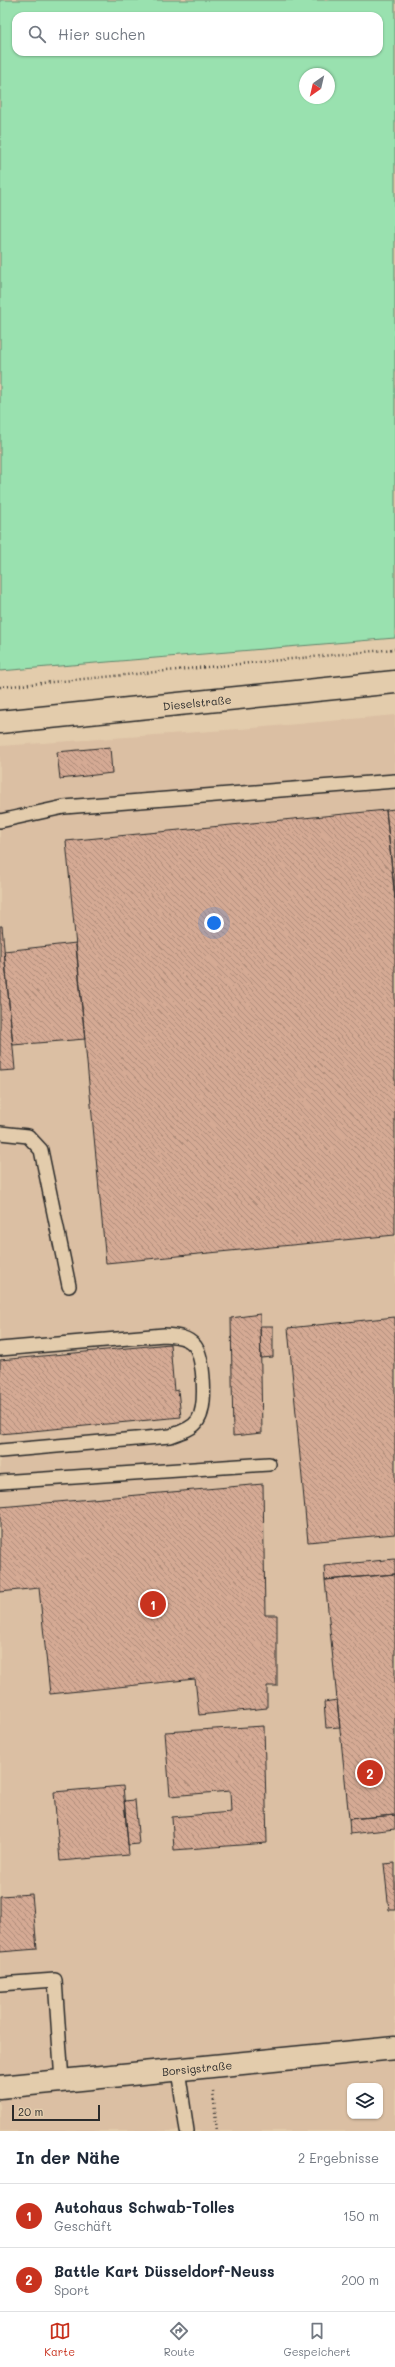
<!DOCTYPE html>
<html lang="de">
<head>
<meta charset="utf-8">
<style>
	body { margin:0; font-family:Mali,sans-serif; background:#f6f6f7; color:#1f2937 }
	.controls { position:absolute; right:12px; bottom:12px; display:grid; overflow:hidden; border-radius:8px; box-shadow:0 1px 3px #0004 }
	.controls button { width:36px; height:36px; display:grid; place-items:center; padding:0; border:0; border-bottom:1px solid #e0e1e3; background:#fff; color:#1f2937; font:20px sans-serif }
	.compass { position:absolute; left:299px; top:68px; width:36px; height:36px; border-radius:50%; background:#fff; box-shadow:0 1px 3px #0004; rotate:214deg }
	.scale { position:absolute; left:12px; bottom:10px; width:88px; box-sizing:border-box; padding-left:4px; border:2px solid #2b2b2b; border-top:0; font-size:11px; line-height:14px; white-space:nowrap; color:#2b2b2b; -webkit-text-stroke:3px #e3ccac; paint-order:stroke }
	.you { position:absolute; left:214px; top:923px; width:14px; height:14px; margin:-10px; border:3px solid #fff; border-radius:50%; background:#1a73e8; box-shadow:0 0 0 6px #1a73e833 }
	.badge { display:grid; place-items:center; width:26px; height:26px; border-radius:50%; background:#c8321e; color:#fff; font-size:13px; font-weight:700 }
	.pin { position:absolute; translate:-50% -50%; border:2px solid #fff; box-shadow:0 1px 4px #0006 }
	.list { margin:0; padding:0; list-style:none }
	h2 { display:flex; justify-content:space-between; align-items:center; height:52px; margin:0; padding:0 16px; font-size:17px }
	h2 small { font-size:13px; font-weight:400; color:#747a83 }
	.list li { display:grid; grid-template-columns:26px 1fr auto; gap:12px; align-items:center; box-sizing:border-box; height:64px; padding:0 16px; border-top:1px solid #e0e1e3 }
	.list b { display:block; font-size:15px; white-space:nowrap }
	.list p { margin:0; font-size:13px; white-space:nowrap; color:#747a83 }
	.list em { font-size:13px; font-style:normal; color:#747a83 }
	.icon { flex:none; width:22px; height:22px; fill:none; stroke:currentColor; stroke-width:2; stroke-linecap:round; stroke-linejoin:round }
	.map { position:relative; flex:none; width:395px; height:2131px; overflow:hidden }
	.search { position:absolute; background:#fff; box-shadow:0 1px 3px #0004; left:12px; right:12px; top:12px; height:44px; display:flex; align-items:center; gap:10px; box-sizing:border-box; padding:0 14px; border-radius:12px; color:#747a83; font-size:15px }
	.sheet { height:180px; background:#fff }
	nav { display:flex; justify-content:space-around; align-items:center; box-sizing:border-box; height:56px; border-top:1px solid #e0e1e3; background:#fff; font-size:11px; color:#747a83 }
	nav a { display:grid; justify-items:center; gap:2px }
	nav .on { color:#c8321e }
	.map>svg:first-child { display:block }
</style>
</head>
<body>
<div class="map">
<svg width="395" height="2131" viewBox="0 0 395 2131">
	<defs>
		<pattern id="building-back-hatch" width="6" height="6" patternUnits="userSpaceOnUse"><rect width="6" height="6" fill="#d5aa94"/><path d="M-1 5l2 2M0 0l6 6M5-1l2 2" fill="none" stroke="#ad8b79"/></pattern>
	</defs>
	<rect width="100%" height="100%" fill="#e3ccac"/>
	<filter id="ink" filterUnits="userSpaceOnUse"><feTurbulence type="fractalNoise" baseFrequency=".025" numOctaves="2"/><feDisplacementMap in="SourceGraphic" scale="8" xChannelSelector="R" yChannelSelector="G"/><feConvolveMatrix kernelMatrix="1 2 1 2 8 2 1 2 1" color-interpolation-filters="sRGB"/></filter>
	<g filter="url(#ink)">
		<!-- built -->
		<path fill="#dbbfa3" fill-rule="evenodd" d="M 395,715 L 395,2131 L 0,2131 L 0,746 L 254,728 ZM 350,2086 L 380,2086 L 380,2116 L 350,2116 Z"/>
		<!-- green -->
		<path fill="#99e1af" stroke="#62866d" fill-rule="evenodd" d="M 0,0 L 395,0 L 395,638 L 0,671 ZM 16,16 L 379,16 L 379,52 L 16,52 ZM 305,74 L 329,74 L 329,98 L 305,98 Z"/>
		<!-- building -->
		<path fill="url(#building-back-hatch)" stroke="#2b2b2b" d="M 110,747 L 112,773 L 60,779 L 57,752 Z
			M 395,809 L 395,899 L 386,810 Z
			M 386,810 L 395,899 L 395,1235 L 106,1263 L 66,841 Z
			M 0,926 L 2,926 L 15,1070 L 0,1071 Z
			M 76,943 L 85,1039 L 13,1045 L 4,951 Z
			M 260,1314 L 262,1433 L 233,1436 L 231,1318 Z
			M 395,1317 L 395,1534 L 308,1542 L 288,1328 Z
			M 260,1326 L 273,1326 L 273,1357 L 261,1358 Z
			M 170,1344 L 174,1391 L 178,1390 L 181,1417 L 0,1434 L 0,1360 Z
			M 263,1484 L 265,1615 L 277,1615 L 277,1686 L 267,1686 L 267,1708 L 199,1715 L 195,1679 L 50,1694 L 39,1588 L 0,1592 L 0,1507 Z
			M 395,1559 L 395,1574 L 325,1580 L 324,1566 Z
			M 395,1574 L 395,1815 L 349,1819 L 325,1580 Z
			M 337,1700 L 340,1727 L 326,1728 L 324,1702 Z
			M 264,1726 L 267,1843 L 174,1850 L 172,1817 L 231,1812 L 230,1791 L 170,1796 L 165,1732 Z
			M 123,1786 L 129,1855 L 60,1861 L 54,1792 Z
			M 135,1800 L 139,1844 L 128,1845 L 124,1801 Z
			M 395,1815 L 395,1829 L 350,1834 L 349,1819 Z
			M 395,1863 L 395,1910 L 389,1910 L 384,1864 Z
			M 32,1894 L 37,1949 L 0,1952 L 0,1896 Z"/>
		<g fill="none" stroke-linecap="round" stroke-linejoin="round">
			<!-- lane casing -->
			<g stroke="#2b2b2b" stroke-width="16">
				<path id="lane" d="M 0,821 L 64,807 L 395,781
					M 0,1133 L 28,1136 L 41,1150 L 69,1286
					M 0,1349 L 164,1335 C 175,1336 187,1336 195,1346 C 204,1358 207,1406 198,1420 C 193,1429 179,1433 170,1436 L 0,1451
					M 0,1482 L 269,1464
					M 0,1984 L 55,1980 L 62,2081
					M 178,2070 L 187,2131"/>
			</g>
			<!-- street casing -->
			<g stroke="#2b2b2b" stroke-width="25">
				<g id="street">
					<path id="s1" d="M 0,722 L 395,682"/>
					<path id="s2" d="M 0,2087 L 395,2048"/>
				</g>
			</g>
			<!-- path -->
			<path stroke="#2b2b2b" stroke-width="2.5" stroke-dasharray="1 3" stroke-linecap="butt" d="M 0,687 L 395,649
				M 213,2092 L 217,2131"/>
			<!-- lane -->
			<use href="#lane" stroke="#e3ccac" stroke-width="13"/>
			<!-- street -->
			<use href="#street" stroke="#e3ccac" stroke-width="22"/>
		</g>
	</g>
	<g text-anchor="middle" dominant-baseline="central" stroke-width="3" stroke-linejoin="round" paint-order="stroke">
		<!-- street labels -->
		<g font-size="11" fill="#2b2b2b" stroke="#e3ccac">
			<text stroke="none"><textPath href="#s1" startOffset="198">Dieselstraße</textPath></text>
			<text stroke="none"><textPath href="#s2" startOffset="198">Borsigstraße</textPath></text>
		</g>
	</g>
</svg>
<div class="controls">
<button><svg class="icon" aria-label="layers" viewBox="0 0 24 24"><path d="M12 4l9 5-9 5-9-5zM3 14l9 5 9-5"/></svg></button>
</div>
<svg class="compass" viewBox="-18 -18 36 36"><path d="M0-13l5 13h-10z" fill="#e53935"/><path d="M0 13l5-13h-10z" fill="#747a83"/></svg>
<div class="scale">20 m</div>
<div class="you"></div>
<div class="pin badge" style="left:153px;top:1604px">1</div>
<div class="pin badge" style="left:370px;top:1773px">2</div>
<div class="search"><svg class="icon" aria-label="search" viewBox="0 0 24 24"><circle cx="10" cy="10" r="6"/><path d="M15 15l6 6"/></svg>Hier suchen</div>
</div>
<section class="sheet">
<h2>In der Nähe<small>2 Ergebnisse</small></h2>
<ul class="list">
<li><span class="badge">1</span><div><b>Autohaus Schwab-Tolles</b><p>Geschäft</p></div><em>150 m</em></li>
<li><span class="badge">2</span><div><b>Battle Kart Düsseldorf-Neuss</b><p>Sport</p></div><em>200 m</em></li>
</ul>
</section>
<nav>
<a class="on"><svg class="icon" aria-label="map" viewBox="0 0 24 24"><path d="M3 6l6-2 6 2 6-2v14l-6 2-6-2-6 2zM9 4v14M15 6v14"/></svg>Karte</a>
<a><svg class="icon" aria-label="directions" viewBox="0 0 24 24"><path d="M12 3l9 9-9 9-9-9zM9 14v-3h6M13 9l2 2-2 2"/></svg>Route</a>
<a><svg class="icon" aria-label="saved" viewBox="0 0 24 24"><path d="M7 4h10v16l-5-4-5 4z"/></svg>Gespeichert</a>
</nav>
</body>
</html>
